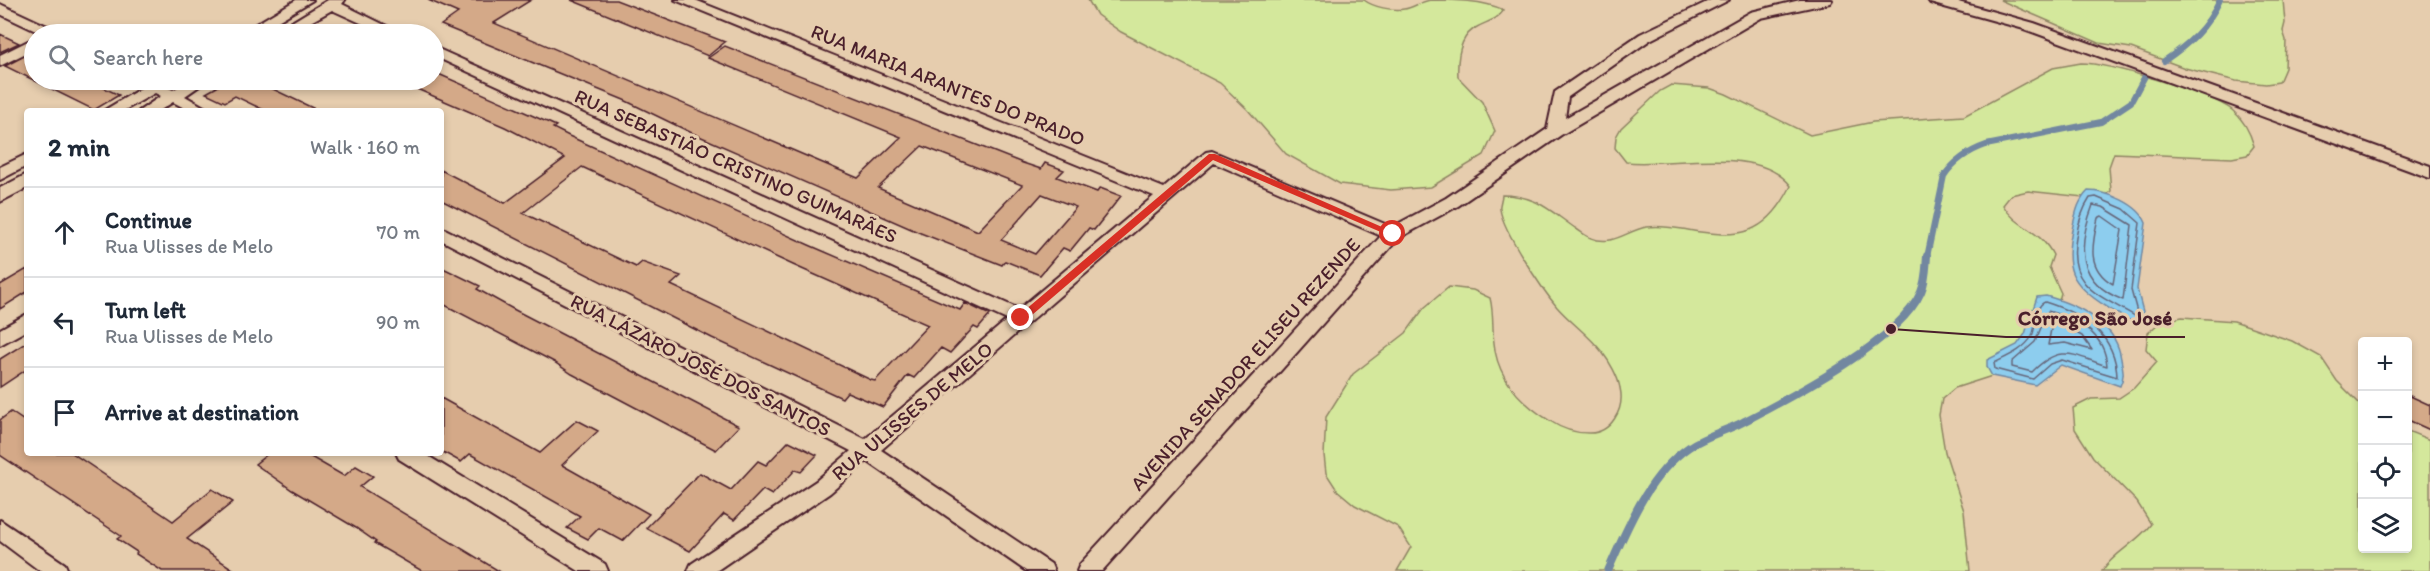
<!DOCTYPE html>
<html lang="en">
<head>
<meta charset="utf-8">
<style>
	body { margin:0; font-family:Itim,sans-serif; background:#f2f2f3; color:#1f2937 }
	.controls { position:absolute; right:18px; bottom:18px; display:grid; overflow:hidden; border-radius:6px; box-shadow:0 3px 9px #0003 }
	.controls button { width:54px; height:54px; display:grid; place-items:center; padding:0; border:0; border-bottom:2px solid #e0e1e3; background:#fff; color:#1f2937; font:30px sans-serif }
	.stop { position:absolute; width:18px; height:18px; margin:-14px; border:4px solid #d93025; border-radius:50%; background:#fff }
	.stop.end { background:#d93025; border-color:#fff; box-shadow:0 2px 6px #0008 }
	.list { margin:0; padding:0; list-style:none }
	h2 { display:flex; justify-content:space-between; align-items:center; height:78px; margin:0; padding:0 24px; font-size:26px }
	h2 small { font-size:20px; font-weight:400; color:#747a83 }
	.list li { display:grid; grid-template-columns:39px 1fr auto; gap:18px; align-items:center; box-sizing:border-box; height:90px; padding:0 24px; border-top:2px solid #e0e1e3 }
	.list b { display:block; font-size:22px; white-space:nowrap }
	.list p { margin:0; font-size:20px; white-space:nowrap; color:#747a83 }
	.list em { font-size:20px; font-style:normal; color:#747a83 }
	.icon { flex:none; width:33px; height:33px; fill:none; stroke:currentColor; stroke-width:2; stroke-linecap:round; stroke-linejoin:round }
	.map { position:relative; flex:none; width:2430px; height:571px; overflow:hidden }
	.search { position:absolute; background:#fff; box-shadow:0 3px 9px #0003; left:24px; top:24px; width:420px; height:66px; display:flex; align-items:center; gap:15px; box-sizing:border-box; padding:0 21px; border-radius:33px; color:#747a83; font-size:22px }
	.panel { position:absolute; background:#fff; box-shadow:0 3px 9px #0003; left:24px; top:108px; width:420px; height:348px; border-radius:6px }
	.map>svg:first-child { display:block }
</style>
</head>
<body>
<div class="map">
<svg width="2430" height="571" viewBox="0 0 2430 571">
	<rect width="100%" height="100%" fill="#e6cdae"/>
	<filter id="ink" filterUnits="userSpaceOnUse"><feTurbulence type="fractalNoise" baseFrequency=".0167" numOctaves="2"/><feDisplacementMap in="SourceGraphic" scale="12" xChannelSelector="R" yChannelSelector="G"/><feConvolveMatrix kernelMatrix="1 2 1 2 8 2 1 2 1" color-interpolation-filters="sRGB"/></filter>
	<g filter="url(#ink)">
		<!-- green -->
		<path fill="#d4e89c" stroke="#8f8464" stroke-width="1.5" d="M 1088,0 L 1364,0 C 1373,7 1392,11 1404,9 C 1413,8 1421,1 1431,0 C 1455,0 1482,0 1504,10 C 1497,20 1488,21 1477,27 C 1459,36 1457,59 1458,77 L 1482,102 L 1495,131 L 1484,155 L 1431,187 L 1391,190 L 1340,184 L 1286,154 L 1248,110 L 1220,83 L 1121,32 L 1097,15 Z
			M 2000,0 L 2283,0 L 2285,23 L 2283,31 L 2286,40 L 2285,68 L 2279,82 L 2266,84 L 2236,81 L 2185,68 L 2131,48 L 2099,43 Z
			M 2081,63 C 2108,63 2212,94 2232,110 C 2243,119 2250,132 2254,146 L 2247,155 L 2232,158 L 2114,153 L 2109,167 L 2111,191 L 2102,199 L 2028,191 L 2011,195 L 2003,205 C 2016,228 2040,229 2053,255 L 2049,267 L 2061,293 L 2049,337 L 1992,376 L 1955,388 L 1942,399 L 1939,415 L 1945,452 L 1964,511 L 1970,571 L 1397,571 L 1411,547 L 1398,527 L 1355,505 L 1337,490 L 1326,473 L 1324,455 L 1326,417 L 1353,374 L 1406,333 L 1424,308 L 1449,287 L 1473,290 L 1490,298 C 1494,314 1492,328 1494,343 C 1497,379 1521,403 1550,421 C 1562,429 1575,433 1588,433 C 1611,434 1625,409 1620,388 C 1618,376 1609,361 1602,352 C 1589,335 1571,323 1557,307 C 1542,289 1503,231 1500,209 C 1499,205 1502,199 1502,195 C 1536,195 1549,210 1575,228 C 1580,231 1585,236 1591,238 C 1613,247 1627,230 1647,227 C 1661,225 1675,228 1688,230 C 1739,239 1766,236 1791,186 C 1759,144 1673,167 1626,162 L 1615,148 L 1616,137 L 1621,128 L 1660,91 L 1671,85 L 1709,88 L 1726,94 L 1810,135 L 1873,122 L 1964,116 L 2053,68 Z
			M 2182,317 L 2234,321 L 2292,341 L 2321,357 L 2337,381 L 2362,406 L 2362,548 L 2408,548 L 2408,431 L 2430,440 L 2430,571 L 2102,571 C 2114,552 2137,543 2151,524 L 2137,502 L 2093,457 L 2075,429 L 2073,408 L 2091,399 L 2119,398 L 2134,388 L 2157,362 L 2146,349 L 2148,333 L 2160,322 Z"/>
		<!-- water -->
		<path fill="#8dcdee" stroke="#7287a0" stroke-width="1.5" d="M 2088,191 C 2107,191 2139,204 2146,223 L 2137,289 L 2145,319 L 2140,324 C 2127,321 2118,314 2107,307 C 2070,284 2063,268 2073,225 C 2076,212 2078,201 2088,191 Z
			M 2046,296 C 2078,305 2116,322 2121,359 C 2123,370 2125,375 2120,386 L 2061,365 L 2035,385 L 1992,376 L 1987,367 L 1987,360 L 2017,345 L 2025,334 L 2037,297 Z"/>
		<g fill="none" stroke-linecap="round" stroke-linejoin="round">
			<!-- shore -->
			<path stroke="#656579" stroke-width="1.5" d="M 2096,197 L 2124,209 L 2140,223 L 2131,290 L 2137,312 L 2135,316 C 2099,295 2067,286 2076,238 C 2078,224 2082,210 2090,198 Z
				M 2093,205 L 2103,207 L 2132,225 L 2123,300 C 2077,282 2077,247 2093,205 Z
				M 2102,216 L 2122,230 L 2113,284 C 2086,268 2092,245 2098,218 Z
				M 2045,302 C 2083,314 2116,334 2117,377 L 2062,360 L 2050,364 L 2033,379 L 1995,369 L 1994,363 C 2008,356 2024,350 2032,336 C 2037,326 2034,306 2045,302 Z
				M 2048,311 C 2077,319 2105,333 2107,366 C 2072,355 2061,343 2032,372 L 2012,367 L 2012,362 L 2035,342 Z
				M 2055,322 L 2082,336 L 2092,350 L 2065,343 L 2048,345 L 2052,324 Z"/>
			<!-- stream-far1 -->
			<path stroke="#7287a0" stroke-width="6" d="M 2164,61 C 2189,44 2207,28 2220,0
				M 1927,257 L 1944,176 C 1954,161 1969,151 1986,145 L 2101,122 L 2131,102 L 2145,76"/>
			<!-- stream -->
			<path stroke="#7287a0" stroke-width="8" d="M 1608,571 C 1627,528 1648,475 1689,447 C 1705,436 1726,431 1743,422 C 1791,397 1900,341 1921,292 C 1926,281 1926,268 1927,256"/>
		</g>
		<!-- building -->
		<path fill="#d4a988" stroke="#4a1f2b" stroke-width="1.5" fill-rule="evenodd" d="M 428,0 L 531,0 L 494,23 L 858,178 L 901,137 L 708,58 L 725,46 L 1020,162 L 1041,169 L 1045,163 L 1064,170 L 1057,177 L 1097,192 L 1100,188 L 1121,196 L 1094,230 L 1089,228 L 1070,251 L 1063,248 L 1040,275 L 1005,261 L 1002,265 L 918,232 L 690,132 L 624,100 L 441,25 L 458,13 ZM 922,146 L 963,162 L 1022,185 L 978,231 L 878,188 ZM 1042,194 L 1076,207 L 1035,254 L 1001,240 Z
			M 571,0 L 616,0 L 725,42 L 708,56 Z
			M 0,34 L 19,43 L 0,52 Z
			M 34,51 L 34,80 L 88,80 L 119,95 L 94,110 L 5,66 Z
			M 434,72 L 556,126 L 553,128 L 569,136 L 809,245 L 960,310 L 965,303 L 990,315 L 978,329 L 974,327 L 950,353 L 941,348 L 914,378 L 908,375 L 883,407 L 847,392 L 842,398 L 712,338 L 441,200 L 441,170 L 505,203 L 565,158 L 505,127 L 396,80 L 434,80 ZM 582,167 L 793,265 L 928,325 L 875,381 L 871,380 L 671,285 L 681,276 L 642,262 L 636,267 L 523,213 Z
			M 210,80 L 261,80 L 258,82 L 319,111 L 266,111 L 235,96 L 225,102 L 206,93 L 217,87 L 208,83 Z
			M 441,267 L 480,286 L 477,289 L 513,309 L 739,426 L 716,450 L 572,374 L 554,362 L 441,303 Z
			M 27,269 L 27,292 L 0,309 L 0,285 Z
			M 27,342 L 27,369 L 0,387 L 0,359 Z
			M 2408,395 L 2430,405 L 2430,430 L 2408,420 Z
			M 441,398 L 540,453 L 577,420 L 598,431 L 562,465 L 649,514 L 623,541 L 599,528 L 588,539 L 567,528 L 580,516 L 470,454 L 461,462 L 441,451 Z
			M 11,412 L 27,423 L 27,453 L 72,453 L 173,521 L 212,489 L 233,502 L 187,539 L 236,571 L 162,571 L 136,554 L 137,552 L 117,539 L 121,536 L 0,455 L 0,420 Z
			M 789,441 L 817,455 L 801,472 L 795,470 L 772,495 L 763,490 L 734,520 L 724,514 L 690,551 L 646,528 L 700,473 L 731,490 L 758,461 L 766,465 Z
			M 269,453 L 304,453 L 344,476 L 356,466 L 373,476 L 360,487 L 499,571 L 422,571 L 374,543 L 376,542 L 356,528 L 292,490 L 255,464 Z"/>
		<g fill="none" stroke-linecap="round" stroke-linejoin="round">
			<!-- street casing -->
			<g stroke="#4a1f2b" stroke-width="4">
				<path id="street" d="M 296,0 L 313,0 L 256,34 L 239,34 Z
					M 328,0 L 345,0 L 342,4 L 403,34 L 385,34 L 332,10 L 289,34 L 272,34 Z
					M 675,0 L 695,0 L 1164,188 L 1206,152 L 1212,151 L 1392,227 L 1446,198 L 1547,129 L 1555,92 L 1640,34 L 1711,0 L 1729,0 L 1650,40 L 1568,97 L 1565,118 L 1751,12 L 1800,0 L 1832,0 L 1830,3 L 1761,18 L 1561,135 L 1458,206 L 1399,238 L 1102,571 L 1077,571 L 1080,564 L 1381,236 L 1214,163 L 881,450 L 1051,564 L 1054,571 L 1026,571 L 867,461 L 830,493 L 716,571 L 688,571 L 691,564 L 816,481 L 851,451 L 441,240 L 441,227 L 865,439 L 1007,320 L 434,56 L 434,47 L 1019,309 L 1154,196 Z
					M 1928,0 L 1951,0 L 2034,23 L 2430,166 L 2430,178 L 2024,29 L 1930,3 Z
					M 0,4 L 58,31 L 60,34 L 42,34 L 0,14 Z
					M 34,38 L 34,49 L 0,66 L 0,55 Z
					M 134,80 L 169,80 L 171,82 L 166,87 L 173,90 L 190,80 L 208,80 L 185,96 L 211,111 L 190,111 L 173,102 L 159,111 L 139,111 L 161,96 L 155,93 L 123,111 L 103,111 L 143,87 Z
					M 27,154 L 27,166 L 0,180 L 0,167 Z
					M 27,174 L 27,188 L 0,202 L 0,188 Z
					M 27,314 L 27,330 L 0,345 L 0,329 Z
					M 396,453 L 423,453 L 605,564 L 608,571 L 579,571 L 399,459 Z
					M 0,520 L 65,564 L 68,571 L 40,571 L 0,541 Z"/>
			</g>
			<!-- street -->
			<use href="#street" fill="#e6cdae" fill-rule="evenodd"/>
		</g>
	</g>
	<!-- route -->
	<path fill="#d93025" d="M 1209,154 L 1215,154 L 1398,234 L 1390,236 L 1213,160 L 1025,321 L 1018,321 L 1018,316 Z"/>
	<g text-anchor="middle" dominant-baseline="central" stroke-width="6" stroke-linejoin="round" paint-order="stroke">
		<!-- street labels -->
		<g font-size="20" fill="#4a1f2b" stroke="#e6cdae">
			<text transform="translate(948 85) rotate(22)">RUA MARIA ARANTES DO PRADO</text>
			<text transform="translate(736 166) rotate(24)">RUA SEBASTIÃO CRISTINO GUIMARÃES</text>
			<text transform="translate(1245 364) rotate(-48)">AVENIDA SENADOR ELISEU REZENDE</text>
			<text transform="translate(701 365) rotate(27)">RUA LÁZARO JOSÉ DOS SANTOS</text>
			<text transform="translate(912 411) rotate(-40)">RUA ULISSES DE MELO</text>
		</g>
	</g>
	<!-- callouts -->
	<path fill="none" stroke="#4a1f2b" stroke-width="2" d="M1891 329L2006 337H2185"/>
	<circle fill="#4a1f2b" stroke="#e6cdae" stroke-width="2" cx="1891" cy="329" r="6"/>
	<g font-size="21" text-anchor="middle" font-weight="bold" fill="#4a1f2b" stroke="#e6cdae" stroke-width="6" stroke-linejoin="round" paint-order="stroke">
		<text x="2095" y="325">Córrego São José</text>
	</g>
</svg>
<div class="controls">
<button>+</button>
<button>−</button>
<button><svg class="icon" aria-label="locate" viewBox="0 0 24 24"><circle cx="12" cy="12" r="6"/><path d="M12 2v4M12 18v4M2 12h4M18 12h4"/></svg></button>
<button><svg class="icon" aria-label="layers" viewBox="0 0 24 24"><path d="M12 4l9 5-9 5-9-5zM3 14l9 5 9-5"/></svg></button>
</div>
<div class="stop" style="left:1393px;top:234px"></div>
<div class="stop end" style="left:1021px;top:318px"></div>
<div class="search"><svg class="icon" aria-label="search" viewBox="0 0 24 24"><circle cx="10" cy="10" r="6"/><path d="M15 15l6 6"/></svg>Search here</div>
<section class="panel">
<h2>2 min<small>Walk · 160 m</small></h2>
<ul class="list">
<li><svg class="icon" aria-label="ahead" viewBox="0 0 24 24"><path d="M12 20V5M6 11l6-6 6 6"/></svg><div><b>Continue</b><p>Rua Ulisses de Melo</p></div><em>70 m</em></li>
<li><svg class="icon" aria-label="left" viewBox="0 0 24 24"><path d="M17 20v-9H6M10 6l-5 5 5 5"/></svg><div><b>Turn left</b><p>Rua Ulisses de Melo</p></div><em>90 m</em></li>
<li><svg class="icon" aria-label="arrive" viewBox="0 0 24 24"><path d="M6 21V4h12l-3 4 3 4H6"/></svg><div><b>Arrive at destination</b></div></li>
</ul>
</section>
</div>
</body>
</html>
